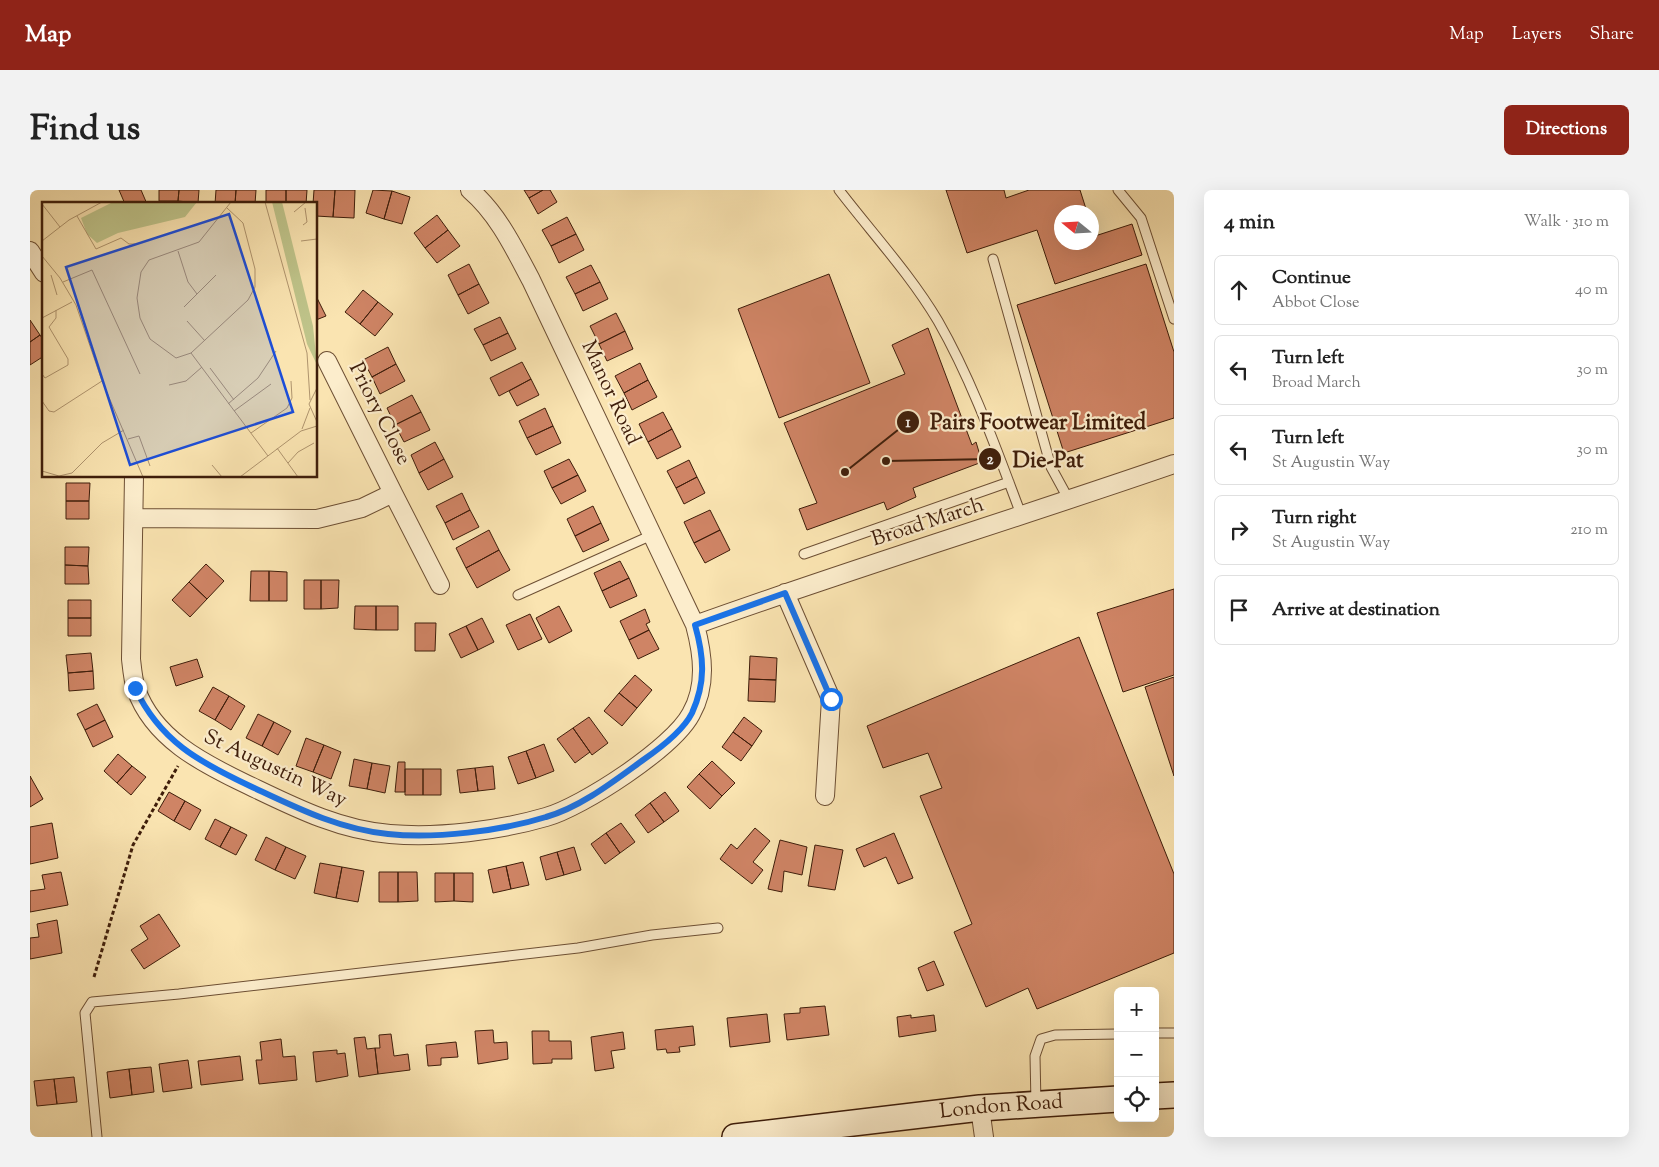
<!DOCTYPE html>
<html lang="en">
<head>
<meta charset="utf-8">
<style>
	body { margin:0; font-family:"Sorts Mill Goudy",serif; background:#f2f2f2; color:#222 }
	.controls { position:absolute; right:15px; bottom:15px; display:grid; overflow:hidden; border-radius:8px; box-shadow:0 5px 20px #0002 }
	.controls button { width:45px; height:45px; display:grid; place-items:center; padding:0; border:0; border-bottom:1px solid #e0e0e0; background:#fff; color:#222; font:25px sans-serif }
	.compass { position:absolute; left:1024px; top:15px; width:45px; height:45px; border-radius:50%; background:#fff; box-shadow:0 5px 20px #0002; rotate:288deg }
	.stop { position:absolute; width:15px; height:15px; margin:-11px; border:4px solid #1a73e8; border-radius:50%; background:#fff }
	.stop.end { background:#1a73e8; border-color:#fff; box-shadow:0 1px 5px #0008 }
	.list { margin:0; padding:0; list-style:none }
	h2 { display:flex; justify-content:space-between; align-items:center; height:65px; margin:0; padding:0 20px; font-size:21px }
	h2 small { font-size:16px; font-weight:400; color:#767676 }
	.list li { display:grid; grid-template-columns:32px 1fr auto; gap:15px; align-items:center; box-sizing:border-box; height:70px; margin:0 10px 10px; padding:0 10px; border:1px solid #e0e0e0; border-radius:8px }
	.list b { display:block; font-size:19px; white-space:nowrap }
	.list p { margin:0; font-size:16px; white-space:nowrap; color:#767676 }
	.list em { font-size:16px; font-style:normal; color:#767676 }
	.icon { flex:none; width:28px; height:28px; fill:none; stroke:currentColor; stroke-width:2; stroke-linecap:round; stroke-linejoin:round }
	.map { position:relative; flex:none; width:1144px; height:947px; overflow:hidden; border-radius:8px }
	header { display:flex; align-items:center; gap:30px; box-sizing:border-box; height:70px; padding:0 25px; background:#8f2418; color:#fff }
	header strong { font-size:24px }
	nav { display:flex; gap:28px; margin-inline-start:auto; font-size:18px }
	.intro { display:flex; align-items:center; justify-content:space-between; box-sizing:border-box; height:120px; padding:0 30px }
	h1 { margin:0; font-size:35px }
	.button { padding:12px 22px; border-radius:8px; background:#8f2418; color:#fff; font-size:18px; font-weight:700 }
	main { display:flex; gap:30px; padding:0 30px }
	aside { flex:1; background:#fff; border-radius:8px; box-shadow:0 5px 20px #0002 }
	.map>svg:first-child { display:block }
</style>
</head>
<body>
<header>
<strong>Map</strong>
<nav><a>Map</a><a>Layers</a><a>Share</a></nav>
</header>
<div class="intro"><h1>Find us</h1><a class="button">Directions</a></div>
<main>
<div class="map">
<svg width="1144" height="947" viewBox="0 0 1144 947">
	<rect width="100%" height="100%" fill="#fae4b1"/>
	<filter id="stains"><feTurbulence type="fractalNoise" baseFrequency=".004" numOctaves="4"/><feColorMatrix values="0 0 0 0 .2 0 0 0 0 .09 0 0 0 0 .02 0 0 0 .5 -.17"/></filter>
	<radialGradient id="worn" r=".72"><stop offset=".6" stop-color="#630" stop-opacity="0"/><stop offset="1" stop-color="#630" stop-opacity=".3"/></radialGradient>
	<!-- building -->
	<path fill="#cf8465" stroke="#3e1d0a" d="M 89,0 L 111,0 L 117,14 L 95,14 Z
		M 129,0 L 149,0 L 148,11 L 129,11 Z
		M 149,0 L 169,0 L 168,13 L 148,11 Z
		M 186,0 L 206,0 L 205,14 L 185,14 Z
		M 206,0 L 226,0 L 225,14 L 205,14 Z
		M 236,0 L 256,0 L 256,14 L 236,14 Z
		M 256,0 L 277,0 L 276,14 L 256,14 Z
		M 284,0 L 305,0 L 303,27 L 286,26 L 286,14 L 283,14 Z
		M 305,0 L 325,0 L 324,28 L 303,27 Z
		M 343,0 L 362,1 L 354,29 L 336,23 Z
		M 494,0 L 513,0 L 499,8 Z
		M 513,0 L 520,0 L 527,12 L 508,24 L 499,8 Z
		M 916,0 L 974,0 L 976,8 L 999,0 L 1050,0 L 1057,22 L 1032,22 L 1032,52 L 1062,52 L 1062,36 L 1065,46 L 1102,34 L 1112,65 L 1025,94 L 1007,40 L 937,63 Z
		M 362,1 L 380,7 L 372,34 L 354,29 Z
		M 407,25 L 418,40 L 395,58 L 384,43 Z
		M 537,27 L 546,44 L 521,56 L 512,40 Z
		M 418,40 L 430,56 L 407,73 L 395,58 Z
		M 546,44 L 554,60 L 529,73 L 521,56 Z
		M 439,74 L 449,94 L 428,105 L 418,85 Z
		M 1116,74 L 1144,162 L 1144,228 L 1034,263 L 987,115 Z
		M 561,75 L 570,92 L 545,104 L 536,87 Z
		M 799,84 L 840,193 L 749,228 L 708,119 Z
		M 570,92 L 578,109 L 553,121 L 545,104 Z
		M 449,94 L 459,113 L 438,124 L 428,105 Z
		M 333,100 L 348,112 L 330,134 L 315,122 Z
		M 286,106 L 296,126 L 286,130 Z
		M 348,112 L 363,124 L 345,146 L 330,134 Z
		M 586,123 L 595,141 L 569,154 L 560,136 Z
		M 470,127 L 478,143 L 453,155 L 444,139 Z
		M 0,130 L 10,145 L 0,152 Z
		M 898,138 L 942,255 L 946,252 L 952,272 L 883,298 L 886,307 L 857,320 L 854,312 L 777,340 L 769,319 L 787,313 L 754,233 L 875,184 L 862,155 Z
		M 595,141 L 603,159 L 577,171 L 569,154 Z
		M 478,143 L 486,159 L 461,171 L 453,155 Z
		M 10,145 L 14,151 L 14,166 L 0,175 L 0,152 Z
		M 358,157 L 366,174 L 342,187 L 333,170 Z
		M 492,172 L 501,189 L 469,206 L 460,188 Z
		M 610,173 L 618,190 L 594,203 L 585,186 Z
		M 366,174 L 375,191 L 350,204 L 342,187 Z
		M 501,189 L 509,205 L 487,216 L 479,201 Z
		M 618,190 L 627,207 L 602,220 L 594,203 Z
		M 382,205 L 391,222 L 365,235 L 357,218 Z
		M 515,218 L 523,236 L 497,248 L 489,231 Z
		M 391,222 L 400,240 L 374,252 L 365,235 Z
		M 633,222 L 642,239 L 618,252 L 609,234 Z
		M 523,236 L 531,253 L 506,265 L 497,248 Z
		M 642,239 L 651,257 L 627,269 L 618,252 Z
		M 405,252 L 414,269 L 389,283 L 381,265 Z
		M 414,269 L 423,287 L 398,300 L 389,283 Z
		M 539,269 L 548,285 L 522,298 L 514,281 Z
		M 659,270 L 667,287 L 646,298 L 637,281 Z
		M 548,285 L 556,301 L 531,314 L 522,298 Z
		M 667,287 L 675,303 L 654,314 L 646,298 Z
		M 36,293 L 60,293 L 59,311 L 36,311 Z
		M 432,303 L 440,320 L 415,333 L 406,316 Z
		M 36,311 L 59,311 L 59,329 L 36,329 Z
		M 563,316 L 571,333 L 545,346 L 537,329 Z
		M 440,320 L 449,337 L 423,350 L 415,333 Z
		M 680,320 L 690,340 L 664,353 L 654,332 Z
		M 571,333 L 579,350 L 553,362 L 545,346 Z
		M 459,340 L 469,360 L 436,378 L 426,358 Z
		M 690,340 L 700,360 L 675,373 L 664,353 Z
		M 35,357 L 59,357 L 58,376 L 35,375 Z
		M 469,360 L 480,380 L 447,398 L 436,378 Z
		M 590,371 L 599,388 L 572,401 L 564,383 Z
		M 176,374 L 194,391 L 177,409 L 159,392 Z
		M 35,375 L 58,376 L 59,394 L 35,394 Z
		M 221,381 L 239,381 L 239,411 L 220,411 Z
		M 239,381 L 257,382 L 257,411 L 239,411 Z
		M 599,388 L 607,406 L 580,418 L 572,401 Z
		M 274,390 L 291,390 L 291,419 L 274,419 Z
		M 291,390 L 309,390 L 308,418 L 291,419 Z
		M 159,392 L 177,409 L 160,427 L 142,410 Z
		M 1144,399 L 1144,485 L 1093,502 L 1067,423 Z
		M 38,410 L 61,410 L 61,428 L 38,428 Z
		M 325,416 L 346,416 L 346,440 L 324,439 Z
		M 346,416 L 368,416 L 368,440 L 346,440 Z
		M 529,416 L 542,441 L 519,453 L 506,428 Z
		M 615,419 L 620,432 L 616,434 L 619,440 L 599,450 L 590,431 Z
		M 500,424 L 512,449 L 488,460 L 476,435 Z
		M 38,428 L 61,428 L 61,446 L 38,446 Z
		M 452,428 L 464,452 L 448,460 L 436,436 Z
		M 385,433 L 406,433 L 405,461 L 385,461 Z
		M 436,436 L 448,460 L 431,468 L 419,444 Z
		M 619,440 L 629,459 L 608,469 L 599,450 Z
		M 1049,447 L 1144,684 L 1144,763 L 1007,819 L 998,798 L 956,817 L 924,742 L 942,734 L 890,606 L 912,598 L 898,563 L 853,578 L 837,536 Z
		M 61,463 L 63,481 L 38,483 L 36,465 Z
		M 720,466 L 747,468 L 746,490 L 719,489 Z
		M 167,469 L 173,487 L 146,496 L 140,477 Z
		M 63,481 L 64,499 L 39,501 L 38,483 Z
		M 605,485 L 622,500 L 607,518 L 589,503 Z
		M 1144,487 L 1144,586 L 1115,497 Z
		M 719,489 L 746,490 L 745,512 L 718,511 Z
		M 183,497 L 199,506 L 185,530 L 169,521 Z
		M 589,503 L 607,518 L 592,536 L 574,521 Z
		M 199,506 L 215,516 L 201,540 L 185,530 Z
		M 67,514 L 75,530 L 55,540 L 47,524 Z
		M 228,524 L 244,532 L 232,556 L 216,548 Z
		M 559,527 L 578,553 L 562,565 L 543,538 Z
		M 714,527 L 732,541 L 722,556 L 703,542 Z
		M 75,530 L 83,547 L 63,557 L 55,540 Z
		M 244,532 L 261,541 L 248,565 L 232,556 Z
		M 543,538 L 560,562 L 545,573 L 527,549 Z
		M 703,542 L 722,556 L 711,571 L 692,557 Z
		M 276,548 L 294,555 L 283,582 L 266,576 Z
		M 514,554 L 524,581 L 506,588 L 496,561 Z
		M 294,555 L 311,562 L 301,589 L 283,582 Z
		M 496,561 L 506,588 L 488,594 L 478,567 Z
		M 88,564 L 102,576 L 87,593 L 74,581 Z
		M 324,569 L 342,573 L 337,599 L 319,596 Z
		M 682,571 L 705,593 L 692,606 L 669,584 Z
		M 368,572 L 375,572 L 375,602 L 365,602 Z
		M 342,573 L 360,576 L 355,603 L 337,599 Z
		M 102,576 L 116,587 L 101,605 L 87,593 Z
		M 463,576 L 465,599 L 448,601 L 445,578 Z
		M 445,578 L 448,601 L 430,603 L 427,580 Z
		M 375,579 L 393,579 L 393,605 L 375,605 Z
		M 393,579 L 411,579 L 411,605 L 393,605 Z
		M 669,584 L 692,606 L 680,619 L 657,597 Z
		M 0,586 L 13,609 L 0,617 Z
		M 139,602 L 155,611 L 144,631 L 128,621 Z
		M 635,602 L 649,621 L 634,632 L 620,613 Z
		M 155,611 L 171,620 L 160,640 L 144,631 Z
		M 620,613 L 634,632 L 618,643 L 605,625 Z
		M 185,629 L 201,637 L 190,657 L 175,649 Z
		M 22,633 L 28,668 L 0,674 L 0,637 Z
		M 591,633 L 605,652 L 590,663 L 576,643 Z
		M 201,637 L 217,645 L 206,665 L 190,657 Z
		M 725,638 L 740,651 L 723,672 L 733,680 L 722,694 L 690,669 L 701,654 L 707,659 Z
		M 576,643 L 590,663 L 575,674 L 561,654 Z
		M 864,643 L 883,688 L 868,694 L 856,667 L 834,677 L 826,659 Z
		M 236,647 L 256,657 L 245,680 L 225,670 Z
		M 750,650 L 777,657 L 772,685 L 754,681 L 752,702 L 738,699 Z
		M 785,655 L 813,660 L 805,700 L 778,696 Z
		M 256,657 L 276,666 L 265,689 L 245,680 Z
		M 544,657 L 551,680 L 534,685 L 527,662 Z
		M 527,662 L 534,685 L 516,690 L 510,667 Z
		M 493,672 L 499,695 L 481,699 L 476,676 Z
		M 290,673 L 312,677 L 306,708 L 284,703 Z
		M 476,676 L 481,699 L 463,703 L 458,680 Z
		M 312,677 L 334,681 L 328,712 L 306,708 Z
		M 31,682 L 38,715 L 0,722 L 0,701 L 15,699 L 12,685 Z
		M 349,682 L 368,682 L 368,712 L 349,712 Z
		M 368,682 L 387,682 L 388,711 L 368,712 Z
		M 405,683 L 424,683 L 424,711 L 405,712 Z
		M 424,683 L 443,683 L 443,712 L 424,711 Z
		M 129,724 L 150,756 L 114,779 L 101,760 L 118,749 L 110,736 Z
		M 27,730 L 32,763 L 0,769 L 0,748 L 9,747 L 7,734 Z
		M 904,771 L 914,795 L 897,801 L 888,778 Z
		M 795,816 L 799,845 L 757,850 L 754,824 L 770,823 L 770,818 Z
		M 737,824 L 740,852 L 700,857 L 697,828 Z
		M 881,825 L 881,828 L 904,825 L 906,841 L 869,847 L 867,827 Z
		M 663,836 L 665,855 L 649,857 L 650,862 L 637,863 L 636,859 L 627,860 L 625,840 Z
		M 463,840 L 464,853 L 477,852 L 478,869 L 448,874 L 445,841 Z
		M 502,841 L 519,841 L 519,851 L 541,851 L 542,869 L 522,869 L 522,873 L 503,874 Z
		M 593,842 L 595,859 L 581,861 L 584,878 L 565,881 L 561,847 Z
		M 361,844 L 364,866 L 378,864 L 380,880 L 348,884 L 345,858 L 350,858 L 349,845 Z
		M 335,847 L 337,859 L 345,858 L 348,884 L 329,887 L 324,848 Z
		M 251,849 L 253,867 L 265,866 L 267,890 L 229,894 L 226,870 L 232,870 L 230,852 Z
		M 426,852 L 428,867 L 411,868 L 411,875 L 398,876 L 396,855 Z
		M 307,860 L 307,864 L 315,863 L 318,886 L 286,892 L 283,862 Z
		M 210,866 L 213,890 L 171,895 L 168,871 Z
		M 158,870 L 162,898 L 133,902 L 129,874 Z
		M 121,877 L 124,902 L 102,905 L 99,879 Z
		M 99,879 L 102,905 L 80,908 L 77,882 Z
		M 44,887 L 47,912 L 27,914 L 24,889 Z
		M 24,889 L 27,914 L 7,916 L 4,891 Z"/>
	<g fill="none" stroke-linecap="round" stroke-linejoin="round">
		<!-- service casing -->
		<g stroke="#6d4f34" stroke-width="11">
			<path id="service" d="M 809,0 C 842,43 880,84 908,131 C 943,192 967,261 992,327
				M 1088,0 L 1111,28 L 1144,129
				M 963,69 L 1021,277 L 1039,310
				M 774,364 L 979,292
				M 488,405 L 622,345
				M 1125,843 L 1144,843
				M 1006,914 L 1005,866 L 1011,849 L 1025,845 L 1088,844
				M 67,947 L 55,823 L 62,812 L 149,804 L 548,758 L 622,745 L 688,738"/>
		</g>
		<!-- minor casing -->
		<g stroke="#6d4f34" stroke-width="20">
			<path id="minor" d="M 0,61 L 14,83
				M 104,286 L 101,469 C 102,478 103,490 106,499 C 123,548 172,573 216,594 C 262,616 308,640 360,644 C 408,648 468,641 516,627 C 552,617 643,558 661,524 C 677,496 673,465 665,435 L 501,90 C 484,58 468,24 440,0
				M 363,303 L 410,395
				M 104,328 L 287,329 L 332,318 L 363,303 L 297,171
				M 755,403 L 801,509 L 795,606
				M 665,435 C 823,378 985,329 1144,274
				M 950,918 L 954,947"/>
		</g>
		<!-- secondary casing -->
		<g stroke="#3e1d0a" stroke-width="28">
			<g id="secondary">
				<path d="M 1125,906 L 1144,905"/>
				<path id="s1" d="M 705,947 L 950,918 L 1088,909"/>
			</g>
		</g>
		<!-- path -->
		<path stroke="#3e1d0a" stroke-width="3" stroke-dasharray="4 2.5" stroke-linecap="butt" d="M 64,787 L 103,655 L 148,576"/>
		<!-- service -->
		<use href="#service" stroke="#fcedcc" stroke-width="9"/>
		<!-- minor -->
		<use href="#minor" stroke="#fcedcc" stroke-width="18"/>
		<!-- secondary -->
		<use href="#secondary" stroke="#fcedcc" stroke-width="25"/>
	</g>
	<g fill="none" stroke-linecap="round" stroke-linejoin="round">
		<!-- route -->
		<path stroke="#1a73e8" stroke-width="6" d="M 105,498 C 130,551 169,572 220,596 C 265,617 308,639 358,644 C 405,649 471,641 516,627 C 551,617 584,591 613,570 C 629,559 653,541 662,523 C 676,492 674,467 665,435 L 755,403 L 801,509"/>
	</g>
	<g text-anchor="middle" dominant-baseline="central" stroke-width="4.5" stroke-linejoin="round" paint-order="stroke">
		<!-- street labels -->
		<g font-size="21" fill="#3e1d0a" stroke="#fcedcc">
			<text transform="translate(580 203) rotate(65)">Manor Road</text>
			<text transform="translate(349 224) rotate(63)">Priory Close</text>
			<text transform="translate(898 333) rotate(-18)">Broad March</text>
			<text transform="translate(245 579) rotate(25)">St Augustin Way</text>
			<text stroke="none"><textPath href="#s1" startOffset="268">London Road</textPath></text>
		</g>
	</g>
	<!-- overview -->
	<g transform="translate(12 12)">
		<rect width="275" height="275" fill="#fae4b1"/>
		<path d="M 71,0 L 155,0 L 143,15 L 76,31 L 55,41 L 45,32 L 39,16 ZM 230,0 L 240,0 L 271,124 L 275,163 L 265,142 Z" fill="#bfc48a"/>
		<path fill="none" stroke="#af946e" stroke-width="1" d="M 223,0 L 265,151 L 268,198M 0,2 L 18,25M 185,6 L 201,21 L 213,67 L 213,85 L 206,98 L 149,151 L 134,156 L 108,137 L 98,116 L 95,96 L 99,70 L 107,58 L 157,40 L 189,0M 252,10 L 264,0M 35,14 L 54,47 L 79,36 L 87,42 L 93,42M 261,23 L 265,20 L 263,6M 0,39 L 27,18 L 60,0M 259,39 L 275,37M 136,49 L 146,80 L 155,92 L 174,73M 0,54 L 18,76 L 34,103 L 60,179 L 101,275M 9,73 L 15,93M 21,80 L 50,68 L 98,172M 142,105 L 155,92M 0,116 L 30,100M 145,119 L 163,139M 149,151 L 226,254M 168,166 L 192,198M 0,172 L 3,176 L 26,163 L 26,157 L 7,125 L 14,116 L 14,108M 127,183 L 144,179 L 160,165M 275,186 L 267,202 L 275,220M 0,199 L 7,209 L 12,210 L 60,179M 186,202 L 216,176 L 234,149M 192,209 L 229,182M 260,227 L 268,206M 209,231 L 245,206 L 250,196 L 249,179M 86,237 L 97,234 L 108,264M 235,246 L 256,275M 246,261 L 256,250 L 272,241M 170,263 L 180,275M 0,269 L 17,274 L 30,271 L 60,241 L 82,228M 198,275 L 259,229 L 275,224"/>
		<path fill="#1d4ed8" fill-opacity="0.15" stroke="#1d4ed8" stroke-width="2.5" d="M 187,12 L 251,210 L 88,263 L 24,65 Z"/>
		<rect width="275" height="275" fill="none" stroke="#3e1d0a" stroke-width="2.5"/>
	</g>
	<!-- callouts -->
	<path fill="none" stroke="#3e1d0a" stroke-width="2" d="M815 282L878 232M856 271L960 269"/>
	<g fill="#3e1d0a" stroke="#fcedcc" stroke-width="2">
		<circle cx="815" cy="282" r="5"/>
		<circle cx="856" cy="271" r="5"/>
		<circle cx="878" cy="232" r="12"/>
		<circle cx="960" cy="269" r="12"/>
	</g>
	<g font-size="15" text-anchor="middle" font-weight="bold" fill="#fff">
		<text x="878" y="237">1</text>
		<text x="960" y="274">2</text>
	</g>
	<g font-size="22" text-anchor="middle" font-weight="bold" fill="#3e1d0a" stroke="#fcedcc" stroke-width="4.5" stroke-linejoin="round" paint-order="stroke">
		<text x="1008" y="239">Pairs Footwear Limited</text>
		<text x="1018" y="277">Die-Pat</text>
	</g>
	<rect width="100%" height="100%" filter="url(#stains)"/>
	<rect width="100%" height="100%" fill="url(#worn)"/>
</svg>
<div class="controls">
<button>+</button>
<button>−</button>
<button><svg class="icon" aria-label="locate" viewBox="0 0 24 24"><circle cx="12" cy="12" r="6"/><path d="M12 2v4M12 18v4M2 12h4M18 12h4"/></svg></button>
</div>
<svg class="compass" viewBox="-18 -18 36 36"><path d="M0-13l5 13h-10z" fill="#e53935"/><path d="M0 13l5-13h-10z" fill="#767676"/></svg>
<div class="stop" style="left:801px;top:509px"></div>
<div class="stop end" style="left:105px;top:498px"></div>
</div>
<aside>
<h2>4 min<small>Walk · 310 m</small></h2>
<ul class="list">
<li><svg class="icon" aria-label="ahead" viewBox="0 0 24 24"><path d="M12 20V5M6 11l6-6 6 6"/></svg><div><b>Continue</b><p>Abbot Close</p></div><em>40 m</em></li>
<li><svg class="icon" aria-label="left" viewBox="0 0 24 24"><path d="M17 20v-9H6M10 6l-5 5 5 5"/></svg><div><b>Turn left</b><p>Broad March</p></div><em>30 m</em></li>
<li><svg class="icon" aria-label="left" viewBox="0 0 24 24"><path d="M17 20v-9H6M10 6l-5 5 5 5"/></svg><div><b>Turn left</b><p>St Augustin Way</p></div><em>30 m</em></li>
<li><svg class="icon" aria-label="right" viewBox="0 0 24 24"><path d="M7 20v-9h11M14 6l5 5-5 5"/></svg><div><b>Turn right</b><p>St Augustin Way</p></div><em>210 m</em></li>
<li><svg class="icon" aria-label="arrive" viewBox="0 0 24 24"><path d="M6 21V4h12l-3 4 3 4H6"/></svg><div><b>Arrive at destination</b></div></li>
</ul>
</aside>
</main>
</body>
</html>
